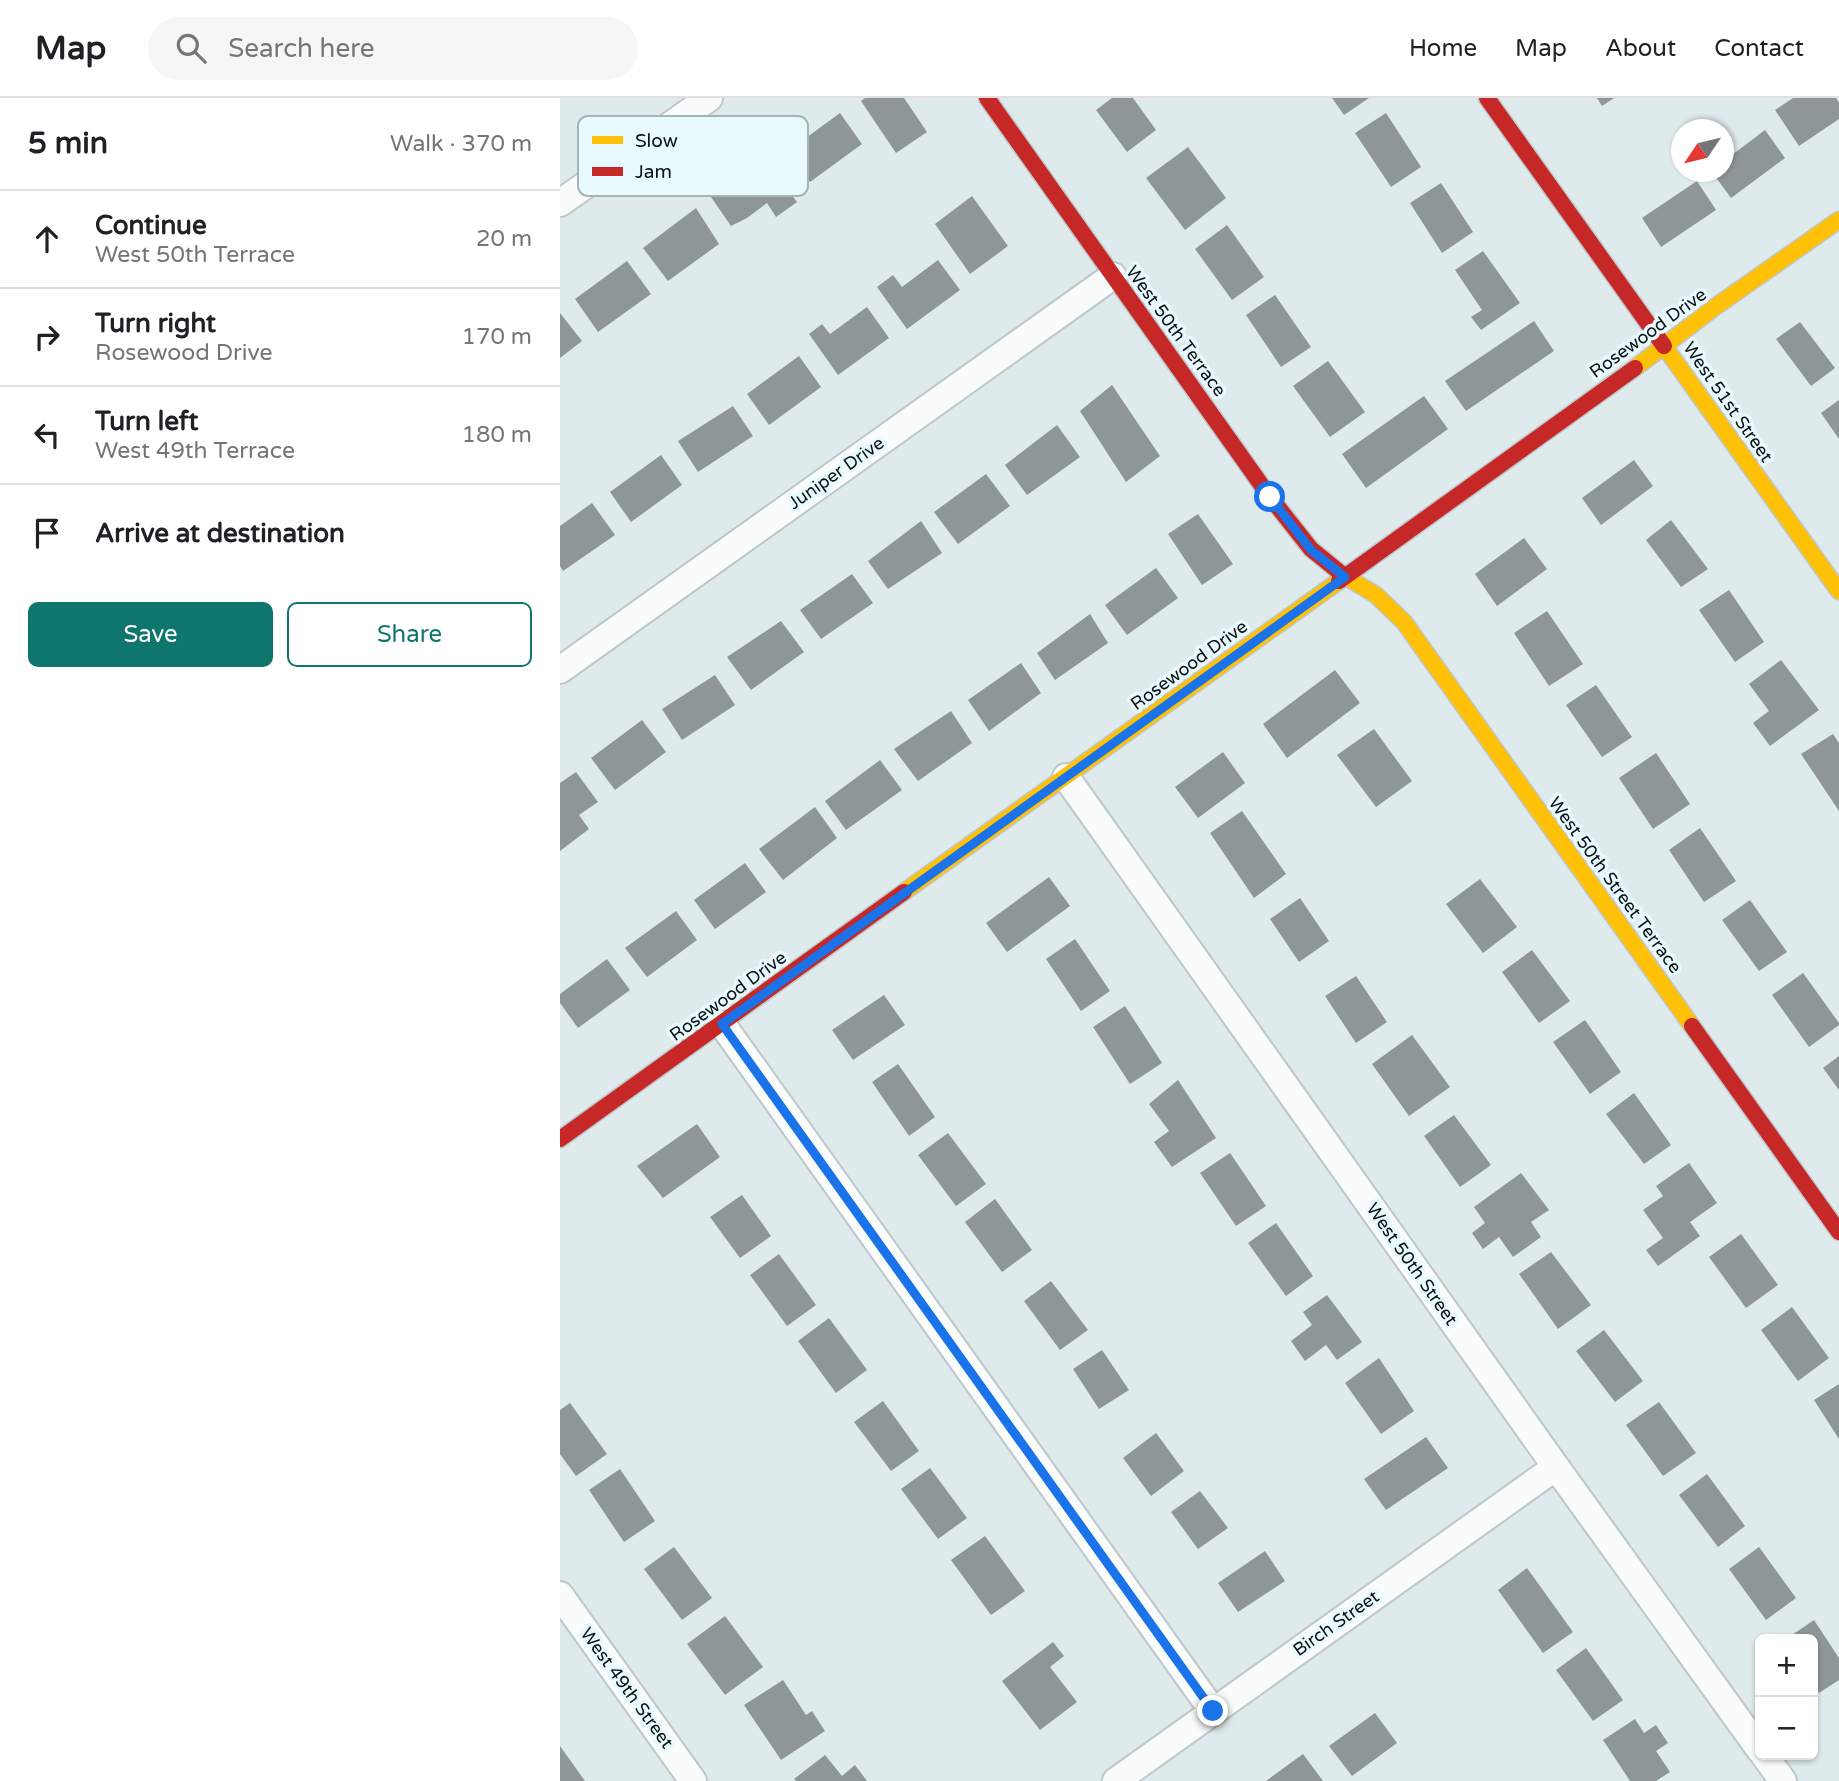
<!DOCTYPE html>
<html lang="en">
<head>
<meta charset="utf-8">
<style>
	body { margin:0; font-family:"Varela Round",sans-serif; background:#f6f6f6; color:#202124 }
	.controls { position:absolute; right:21px; bottom:21px; display:grid; overflow:hidden; border-radius:10px; box-shadow:0 2px 5px #0004 }
	.controls button { width:63px; height:63px; display:grid; place-items:center; padding:0; border:0; border-bottom:2px solid #e0e0e0; background:#fff; color:#202124; font:35px sans-serif }
	.compass { position:absolute; left:1111px; top:21px; width:63px; height:63px; border-radius:50%; background:#fff; box-shadow:0 2px 5px #0004; rotate:235deg }
	.stop { position:absolute; width:21px; height:21px; margin:-16px; border:5px solid #1a73e8; border-radius:50%; background:#fff }
	.stop.end { background:#1a73e8; border-color:#fff; box-shadow:0 2px 7px #0008 }
	.list { margin:0; padding:0; list-style:none }
	h2 { display:flex; justify-content:space-between; align-items:center; height:91px; margin:0; padding:0 28px; font-size:30px }
	h2 small { font-size:23px; font-weight:400; color:#757577 }
	.list li { display:grid; grid-template-columns:46px 1fr auto; gap:21px; align-items:center; box-sizing:border-box; height:98px; padding:0 28px; border-top:2px solid #e0e0e0 }
	.list b { display:block; font-size:26px; white-space:nowrap }
	.list p { margin:0; font-size:23px; white-space:nowrap; color:#757577 }
	.list em { font-size:23px; font-style:normal; color:#757577 }
	.actions { display:flex; gap:14px; padding:21px 28px }
	.actions a { flex:1; padding:16px 0; border:2px solid #0f766e; border-radius:10px; text-align:center; font-size:24px; color:#0f766e }
	.actions .main { background:#0f766e; color:#fff }
	.icon { flex:none; width:38px; height:38px; fill:none; stroke:currentColor; stroke-width:2; stroke-linecap:round; stroke-linejoin:round }
	.map { position:relative; flex:none; width:1279px; height:1683px; overflow:hidden }
	header { display:flex; align-items:center; gap:42px; box-sizing:border-box; height:98px; padding:0 35px; background:#fff; border-bottom:2px solid #e0e0e0 }
	header strong { font-size:33px }
	nav { display:flex; gap:38px; margin-inline-start:auto; font-size:24px }
	.search { width:490px; height:63px; background:#f6f6f6; display:flex; align-items:center; gap:18px; box-sizing:border-box; padding:0 24px; border-radius:38px; color:#757577; font-size:26px }
	main { display:flex }
	aside { flex:1; background:#fff }
	.map>svg:first-child { display:block }
</style>
</head>
<body>
<header>
<strong>Map</strong>
<div class="search"><svg class="icon" aria-label="search" viewBox="0 0 24 24"><circle cx="10" cy="10" r="6"/><path d="M15 15l6 6"/></svg>Search here</div>
<nav><a>Home</a><a>Map</a><a>About</a><a>Contact</a></nav>
</header>
<main>
<aside>
<h2>5 min<small>Walk · 370 m</small></h2>
<ul class="list">
<li><svg class="icon" aria-label="ahead" viewBox="0 0 24 24"><path d="M12 20V5M6 11l6-6 6 6"/></svg><div><b>Continue</b><p>West 50th Terrace</p></div><em>20 m</em></li>
<li><svg class="icon" aria-label="right" viewBox="0 0 24 24"><path d="M7 20v-9h11M14 6l5 5-5 5"/></svg><div><b>Turn right</b><p>Rosewood Drive</p></div><em>170 m</em></li>
<li><svg class="icon" aria-label="left" viewBox="0 0 24 24"><path d="M17 20v-9H6M10 6l-5 5 5 5"/></svg><div><b>Turn left</b><p>West 49th Terrace</p></div><em>180 m</em></li>
<li><svg class="icon" aria-label="arrive" viewBox="0 0 24 24"><path d="M6 21V4h12l-3 4 3 4H6"/></svg><div><b>Arrive at destination</b></div></li>
</ul>
<div class="actions"><a class="main">Save</a><a>Share</a></div>
</aside>
<div class="map">
<svg width="1279" height="1683" viewBox="0 0 1279 1683">
	<rect width="100%" height="100%" fill="#dfeaec"/>
	<!-- building -->
	<path fill="#8f969a" d="M 305,0 L 344,0 L 367,34 L 336,55 L 301,3 Z
		M 552,0 L 573,0 L 596,32 L 567,54 L 536,12 Z
		M 772,0 L 809,0 L 784,17 Z
		M 1037,0 L 1054,0 L 1042,8 Z
		M 1233,0 L 1276,0 L 1279,5 L 1279,21 L 1239,48 L 1215,12 Z
		M 280,15 L 302,46 L 250,84 L 228,53 Z
		M 826,15 L 861,69 L 831,89 L 795,35 Z
		M 1205,32 L 1225,60 L 1171,100 L 1152,74 L 1164,74 L 1164,63 Z
		M 628,49 L 666,100 L 625,132 L 586,80 Z
		M 206,63 L 237,104 L 216,119 L 207,105 L 187,120 L 171,128 L 151,99 Z
		M 1137,83 L 1156,112 L 1101,149 L 1082,120 Z
		M 881,85 L 913,134 L 882,155 L 850,105 Z
		M 412,98 L 448,148 L 410,176 L 375,126 Z
		M 136,110 L 159,146 L 108,183 L 83,150 Z
		M 667,127 L 704,179 L 672,202 L 635,151 Z
		M 923,153 L 960,205 L 921,232 L 911,219 L 922,212 L 895,172 Z
		M 378,162 L 400,192 L 347,231 L 317,189 L 333,177 L 342,189 Z
		M 67,163 L 91,196 L 38,234 L 15,201 Z
		M 715,197 L 751,249 L 721,269 L 686,217 Z
		M 307,209 L 329,240 L 278,277 L 249,236 L 262,226 L 270,236 Z
		M 0,215 L 22,243 L 0,260 Z
		M 974,223 L 994,253 L 906,313 L 885,283 Z
		M 1240,224 L 1275,270 L 1251,288 L 1216,241 Z
		M 239,258 L 261,289 L 209,327 L 187,296 Z
		M 768,263 L 805,314 L 770,339 L 733,288 Z
		M 552,287 L 600,358 L 566,384 L 520,313 Z
		M 864,298 L 888,331 L 806,390 L 782,356 Z
		M 1279,302 L 1279,341 L 1261,315 Z
		M 173,308 L 193,338 L 138,374 L 118,343 Z
		M 497,327 L 520,359 L 467,397 L 445,367 Z
		M 101,357 L 122,387 L 71,424 L 50,394 Z
		M 1074,362 L 1093,388 L 1041,427 L 1022,400 Z
		M 426,376 L 450,408 L 398,446 L 374,414 Z
		M 32,405 L 55,437 L 3,473 L 0,468 L 0,428 Z
		M 638,416 L 673,466 L 642,487 L 608,436 Z
		M 1111,422 L 1148,471 L 1121,489 L 1086,442 Z
		M 361,423 L 382,455 L 328,491 L 308,463 Z
		M 964,440 L 987,471 L 937,508 L 915,476 Z
		M 596,470 L 618,500 L 567,537 L 545,507 Z
		M 292,476 L 313,505 L 261,541 L 240,512 Z
		M 1169,492 L 1204,544 L 1175,564 L 1139,512 Z
		M 987,513 L 1023,566 L 989,588 L 954,535 Z
		M 530,516 L 548,545 L 495,582 L 477,555 Z
		M 221,523 L 244,554 L 191,592 L 167,559 Z
		M 1221,562 L 1259,612 L 1210,648 L 1193,625 L 1209,613 L 1189,586 Z
		M 461,565 L 481,595 L 429,633 L 408,602 Z
		M 775,572 L 800,605 L 727,660 L 703,626 Z
		M 155,577 L 175,607 L 122,642 L 102,611 Z
		M 1036,587 L 1072,639 L 1042,659 L 1006,607 Z
		M 391,613 L 412,645 L 358,683 L 334,651 Z
		M 82,622 L 106,654 L 55,692 L 31,660 Z
		M 814,631 L 852,683 L 816,709 L 777,657 Z
		M 1273,636 L 1279,645 L 1279,713 L 1241,656 Z
		M 663,654 L 685,685 L 638,720 L 615,689 Z
		M 1096,655 L 1130,706 L 1093,731 L 1059,680 Z
		M 320,662 L 342,692 L 286,732 L 265,703 Z
		M 16,674 L 38,704 L 19,717 L 29,731 L 0,753 L 0,685 Z
		M 255,709 L 277,740 L 223,782 L 199,751 Z
		M 682,713 L 726,776 L 694,800 L 650,735 Z
		M 1140,730 L 1176,783 L 1144,804 L 1109,752 Z
		M 185,765 L 206,794 L 155,831 L 134,802 Z
		M 489,779 L 510,808 L 447,854 L 426,825 Z
		M 920,781 L 957,829 L 923,855 L 886,806 Z
		M 740,800 L 769,843 L 739,864 L 710,821 Z
		M 1190,802 L 1227,854 L 1199,873 L 1162,822 Z
		M 116,813 L 137,842 L 87,879 L 65,850 Z
		M 515,841 L 550,893 L 521,913 L 486,861 Z
		M 972,852 L 1010,903 L 979,925 L 942,874 Z
		M 47,861 L 70,892 L 18,930 L 0,905 L 0,896 Z
		M 1243,875 L 1279,925 L 1279,927 L 1249,949 L 1212,897 Z
		M 796,878 L 827,924 L 796,945 L 765,898 Z
		M 324,897 L 345,927 L 293,962 L 272,932 Z
		M 565,908 L 602,965 L 570,986 L 533,929 Z
		M 1025,922 L 1061,974 L 1030,996 L 993,944 Z
		M 852,937 L 890,989 L 849,1018 L 812,966 Z
		M 1279,958 L 1279,992 L 1263,970 Z
		M 338,966 L 375,1019 L 349,1038 L 312,984 Z
		M 618,982 L 656,1040 L 612,1069 L 594,1044 L 609,1033 L 589,1006 Z
		M 1074,995 L 1111,1047 L 1084,1066 L 1046,1016 Z
		M 894,1017 L 931,1067 L 900,1089 L 864,1038 Z
		M 137,1026 L 160,1059 L 103,1100 L 77,1068 Z
		M 388,1035 L 426,1086 L 396,1108 L 358,1057 Z
		M 670,1055 L 706,1108 L 676,1128 L 640,1075 Z
		M 1129,1065 L 1157,1105 L 1130,1124 L 1140,1138 L 1098,1168 L 1086,1152 L 1103,1140 L 1083,1112 L 1103,1098 L 1096,1088 Z
		M 961,1075 L 989,1112 L 971,1124 L 981,1139 L 953,1159 L 939,1139 L 923,1151 L 912,1135 L 925,1125 L 914,1109 Z
		M 182,1097 L 211,1138 L 180,1160 L 150,1119 Z
		M 435,1101 L 472,1152 L 442,1174 L 405,1124 Z
		M 716,1125 L 753,1178 L 726,1198 L 688,1145 Z
		M 1181,1136 L 1218,1187 L 1186,1210 L 1149,1159 Z
		M 991,1154 L 1031,1207 L 998,1231 L 959,1176 Z
		M 219,1156 L 256,1207 L 227,1228 L 190,1177 Z
		M 491,1183 L 528,1232 L 500,1252 L 464,1203 Z
		M 767,1197 L 802,1244 L 777,1262 L 766,1247 L 745,1263 L 731,1243 L 752,1227 L 743,1214 Z
		M 1232,1209 L 1269,1260 L 1238,1283 L 1201,1232 Z
		M 269,1220 L 307,1272 L 276,1295 L 238,1243 Z
		M 1044,1232 L 1083,1283 L 1055,1304 L 1016,1253 Z
		M 542,1252 L 569,1292 L 539,1311 L 513,1271 Z
		M 819,1260 L 854,1313 L 821,1336 L 785,1285 Z
		M 1279,1286 L 1279,1341 L 1254,1302 Z
		M 323,1303 L 359,1353 L 331,1373 L 294,1324 Z
		M 1099,1304 L 1136,1355 L 1103,1378 L 1066,1327 Z
		M 10,1305 L 47,1356 L 16,1378 L 0,1356 L 0,1312 Z
		M 596,1335 L 624,1373 L 591,1398 L 563,1360 Z
		M 866,1339 L 888,1370 L 826,1412 L 804,1381 Z
		M 370,1370 L 407,1420 L 378,1441 L 341,1391 Z
		M 60,1371 L 95,1423 L 64,1444 L 29,1392 Z
		M 1147,1376 L 1185,1428 L 1158,1449 L 1119,1397 Z
		M 640,1393 L 668,1430 L 638,1451 L 611,1414 Z
		M 425,1438 L 465,1493 L 431,1517 L 391,1462 Z
		M 114,1449 L 152,1500 L 122,1522 L 84,1471 Z
		M 1199,1449 L 1236,1500 L 1206,1522 L 1169,1471 Z
		M 705,1453 L 725,1483 L 678,1514 L 658,1485 Z
		M 967,1470 L 1013,1534 L 983,1555 L 938,1492 Z
		M 165,1518 L 203,1569 L 165,1597 L 127,1546 Z
		M 1254,1522 L 1279,1560 L 1279,1582 L 1259,1595 L 1253,1586 L 1253,1541 L 1226,1541 Z
		M 493,1544 L 504,1558 L 490,1569 L 517,1604 L 480,1632 L 442,1583 Z
		M 1026,1550 L 1063,1602 L 1033,1623 L 996,1572 Z
		M 223,1582 L 246,1617 L 252,1613 L 265,1633 L 221,1662 L 184,1607 Z
		M 815,1615 L 837,1645 L 792,1678 L 769,1648 Z
		M 1075,1621 L 1084,1635 L 1096,1627 L 1108,1645 L 1096,1653 L 1110,1674 L 1096,1683 L 1070,1683 L 1043,1642 Z
		M 0,1648 L 25,1683 L 0,1683 Z
		M 743,1656 L 763,1683 L 706,1683 Z
		M 265,1657 L 282,1678 L 295,1667 L 307,1683 L 236,1683 L 234,1681 Z"/>
	<g fill="none" stroke-linecap="round" stroke-linejoin="round">
		<!-- street casing -->
		<g stroke="#bec7c9" stroke-width="30">
			<path id="street" d="M 0,105 L 149,0
				M 0,572 L 553,178
				M 506,679 L 996,1369 L 1200,1652
				M 162,926 L 653,1613
				M 0,1497 L 133,1683
				M 1204,1657 L 1223,1683
				M 556,1683 L 996,1369"/>
		</g>
		<!-- slow casing -->
		<g stroke="#bec7c9" stroke-width="19">
			<path id="slow" d="M 1104,248 L 1279,493
				M 1075,270 L 1155,209 L 1279,122
				M 783,477 L 816,497 L 844,524 L 1132,928
				M 344,794 L 779,483"/>
		</g>
		<!-- jam casing -->
		<g stroke="#bec7c9" stroke-width="19">
			<path id="jam" d="M 427,0 L 710,399 L 751,451 L 783,477
				M 927,0 L 1104,248
				M 779,483 L 1075,270
				M 1132,928 L 1279,1134
				M 0,1041 L 344,794"/>
		</g>
		<!-- street -->
		<use href="#street" stroke="#fafcfc" stroke-width="26"/>
		<!-- slow -->
		<use href="#slow" stroke="#ffc107" stroke-width="16"/>
		<!-- jam -->
		<use href="#jam" stroke="#c62828" stroke-width="16"/>
	</g>
	<g fill="none" stroke-linecap="round" stroke-linejoin="round">
		<!-- route -->
		<path stroke="#1a73e8" stroke-width="9" d="M 653,1613 L 162,926 L 785,479 L 751,452 L 710,399"/>
	</g>
	<g text-anchor="middle" dominant-baseline="central" stroke-width="7" stroke-linejoin="round" paint-order="stroke">
		<!-- street labels -->
		<g font-size="18" fill="#0a1113" stroke="#e9fafe">
			<text transform="translate(616 233) rotate(54)">West 50th Terrace</text>
			<text transform="translate(1088 235) rotate(-36)">Rosewood Drive</text>
			<text transform="translate(1168 304) rotate(55)">West 51st Street</text>
			<text transform="translate(276 375) rotate(-35)">Juniper Drive</text>
			<text transform="translate(629 567) rotate(-36)">Rosewood Drive</text>
			<text transform="translate(1055 787) rotate(54)">West 50th Street Terrace</text>
			<text transform="translate(168 898) rotate(-36)">Rosewood Drive</text>
			<text transform="translate(852 1166) rotate(55)">West 50th Street</text>
			<text transform="translate(776 1525) rotate(-35)">Birch Street</text>
			<text transform="translate(67 1590) rotate(54)">West 49th Street</text>
		</g>
	</g>
	<!-- legend -->
	<rect x="18" y="18" width="230" height="80" rx="10" fill="#e9fafe" stroke="#a6b4b8" stroke-width="2"/>
	<rect x="32" y="38" width="31" height="8" fill="#ffc107"/>
	<rect x="32" y="69" width="31" height="9" fill="#c62828"/>
	<g font-size="19" fill="#0a1113">
		<text x="75" y="49">Slow</text>
		<text x="75" y="80">Jam</text>
	</g>
</svg>
<div class="controls">
<button>+</button>
<button>−</button>
</div>
<svg class="compass" viewBox="-18 -18 36 36"><path d="M0-13l5 13h-10z" fill="#e53935"/><path d="M0 13l5-13h-10z" fill="#757577"/></svg>
<div class="stop" style="left:710px;top:399px"></div>
<div class="stop end" style="left:653px;top:1613px"></div>
</div>
</main>
</body>
</html>
